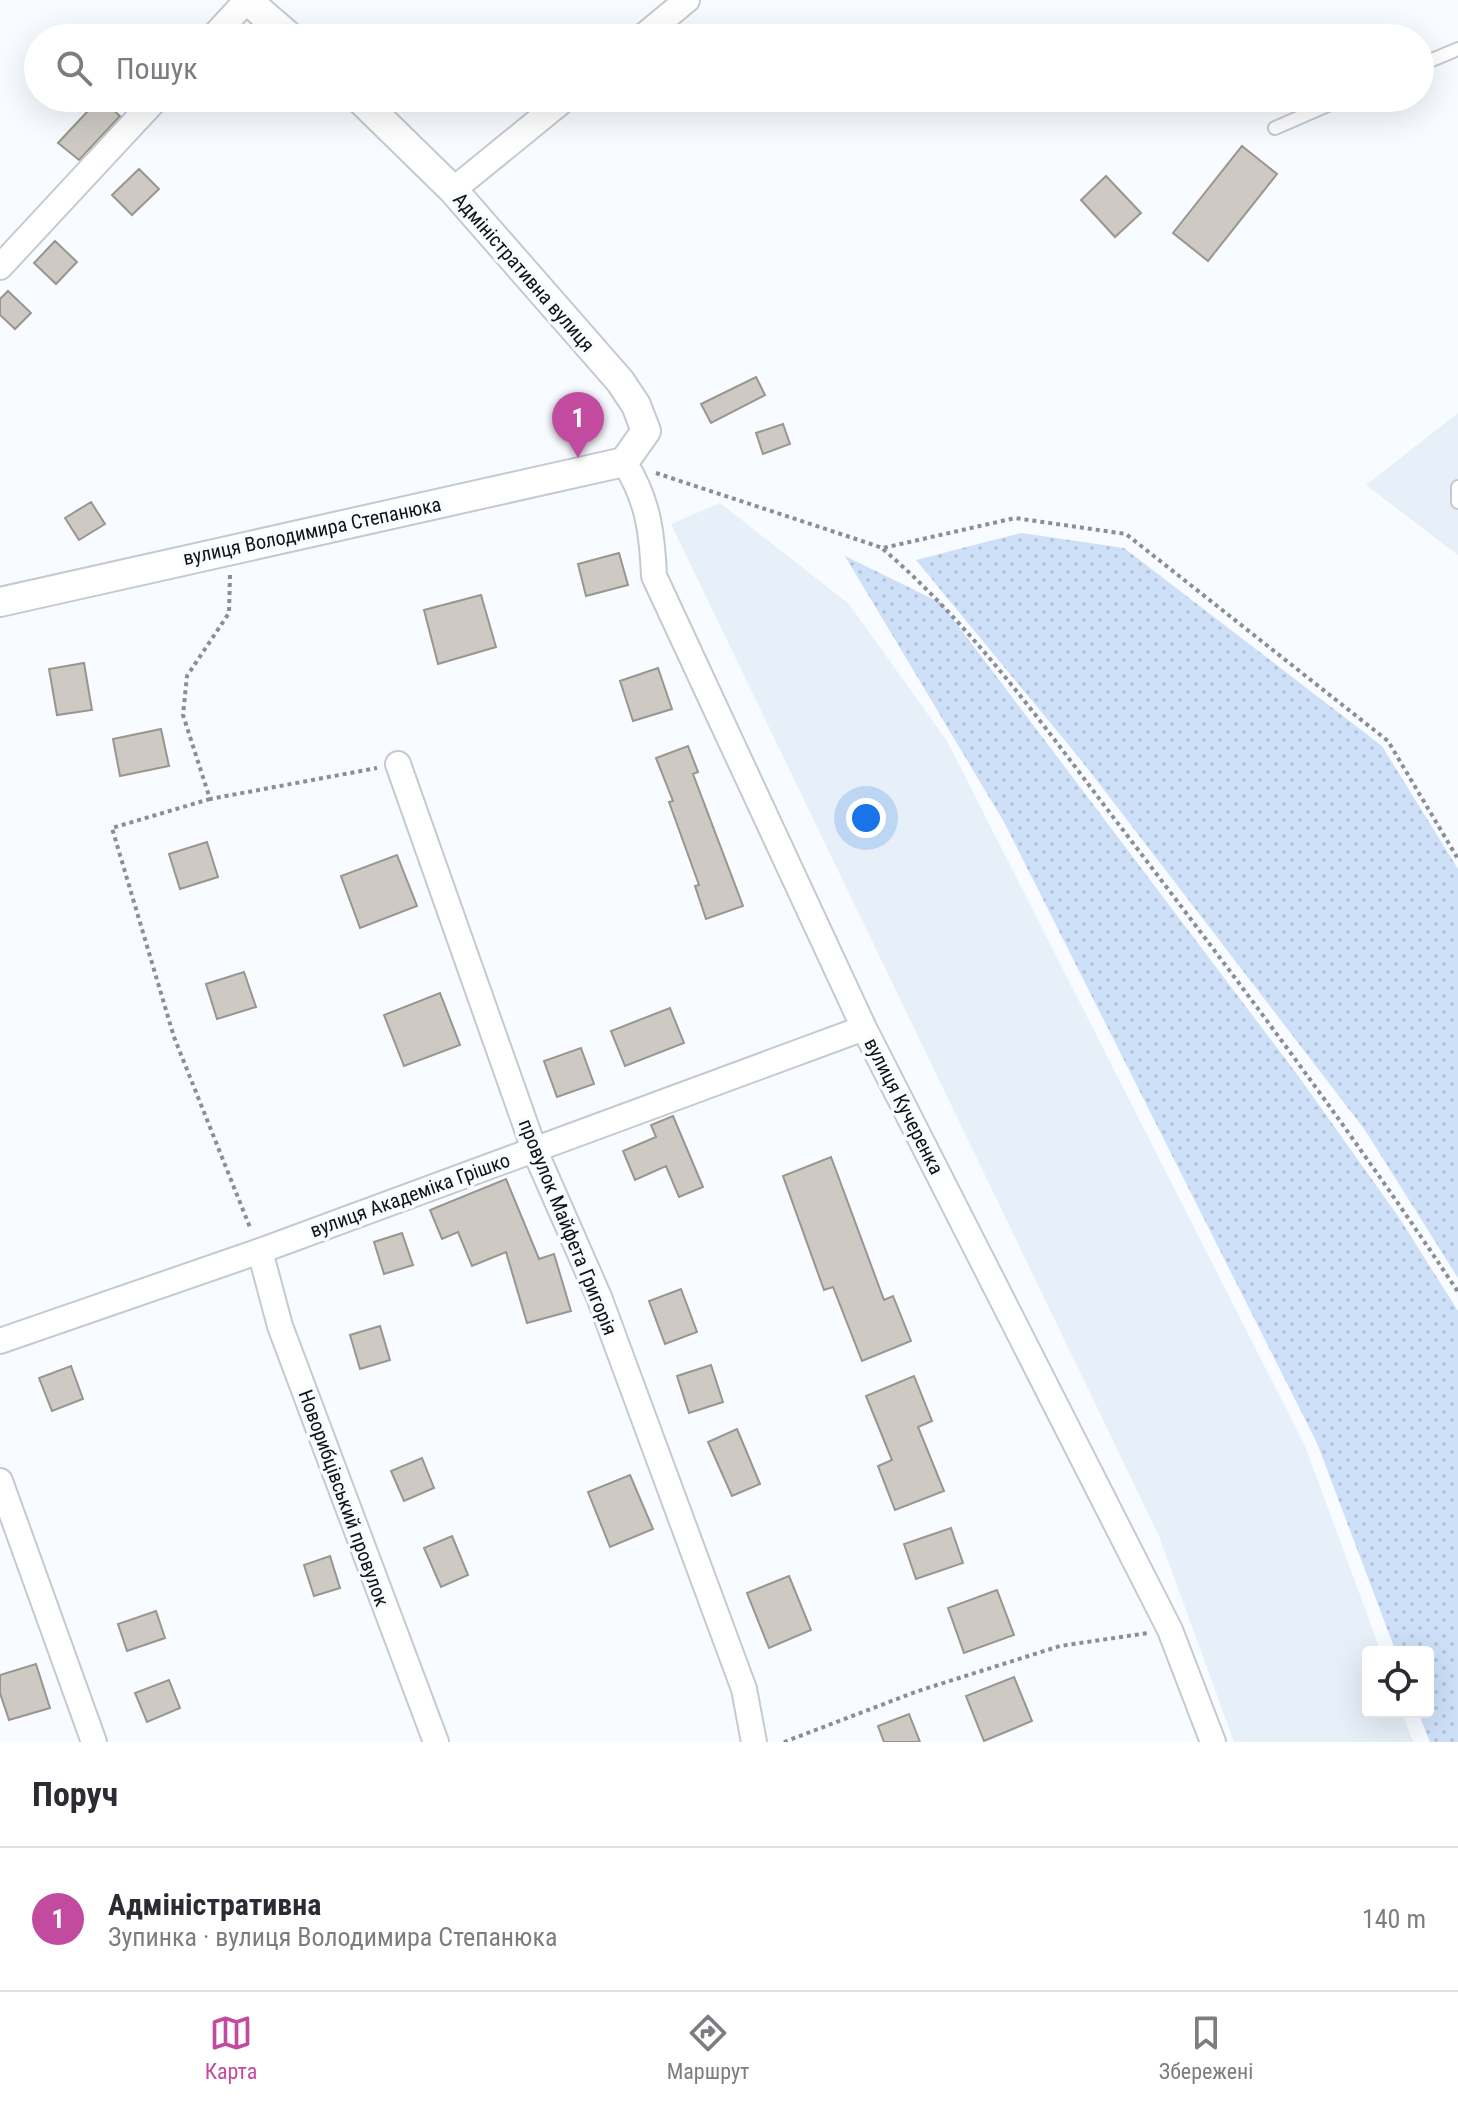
<!DOCTYPE html>
<html lang="uk">
<head>
<meta charset="utf-8">
<style>
	body { margin:0; font-family:"Roboto Condensed",sans-serif; background:#f2f2f3; color:#2b2b33 }
	.controls { position:absolute; right:24px; bottom:24px; display:grid; overflow:hidden; border-radius:8px; box-shadow:0 8px 32px #0002 }
	.controls button { width:72px; height:72px; display:grid; place-items:center; padding:0; border:0; border-bottom:2px solid #e1e1e2; background:#fff; color:#2b2b33; font:40px sans-serif }
	.you { position:absolute; left:866px; top:818px; width:28px; height:28px; margin:-20px; border:6px solid #fff; border-radius:50%; background:#1a73e8; box-shadow:0 0 0 12px #1a73e833 }
	.badge { display:grid; place-items:center; width:52px; height:52px; border-radius:50%; background:#c24a9f; color:#fff; font-size:26px; font-weight:700 }
	.pin { position:absolute; translate:-50% -66px; filter:drop-shadow(0 2px 4px #0008) }
	.pin::after { content:''; position:absolute; top:42px; width:28px; height:24px; background:inherit; clip-path:polygon(0 0,100% 0,50% 100%) }
	.list { margin:0; padding:0; list-style:none }
	h2 { display:flex; justify-content:space-between; align-items:center; height:104px; margin:0; padding:0 32px; font-size:34px }
	h2 small { font-size:26px; font-weight:400; color:#7c7c81 }
	.list li { display:grid; grid-template-columns:52px 1fr auto; gap:24px; align-items:center; box-sizing:border-box; height:144px; padding:0 32px; border-top:2px solid #e1e1e2 }
	.list b { display:block; font-size:30px; white-space:nowrap }
	.list p { margin:0; font-size:26px; white-space:nowrap; color:#7c7c81 }
	.list em { font-size:26px; font-style:normal; color:#7c7c81 }
	.icon { flex:none; width:44px; height:44px; fill:none; stroke:currentColor; stroke-width:2; stroke-linecap:round; stroke-linejoin:round }
	.map { position:relative; flex:none; width:1458px; height:1742px; overflow:hidden }
	.search { position:absolute; background:#fff; box-shadow:0 8px 32px #0002; left:24px; right:24px; top:24px; height:88px; display:flex; align-items:center; gap:20px; box-sizing:border-box; padding:0 28px; border-radius:44px; color:#7c7c81; font-size:30px }
	.sheet { height:248px; background:#fff }
	nav { display:flex; justify-content:space-around; align-items:center; box-sizing:border-box; height:112px; border-top:2px solid #e1e1e2; background:#fff; font-size:22px; color:#7c7c81 }
	nav a { display:grid; justify-items:center; gap:4px }
	nav .on { color:#c24a9f }
	.map>svg:first-child { display:block }
</style>
</head>
<body>
<div class="map">
<svg width="1458" height="1742" viewBox="0 0 1458 1742">
	<defs>
		<pattern id="grass-dots" width="8" height="8" patternUnits="userSpaceOnUse" patternTransform="scale(2)"><rect width="8" height="8" fill="#cde0f8"/><path d="M2 2h.1M6 6h.1" fill="none" stroke="#afbfd4" stroke-width="1.8" stroke-linecap="round"/></pattern>
	</defs>
	<rect width="100%" height="100%" fill="#f8fbff"/>
	<!-- built -->
	<path fill="#e7eff8" d="M 1458,413 L 1458,555 L 1366,485 Z
		M 720,503 L 849,604 L 947,741 L 1305,1446 L 1381,1652 L 1368,1652 L 1368,1712 L 1402,1712 L 1413,1742 L 1234,1742 L 1159,1536 L 671,524 Z"/>
	<!-- grass -->
	<path fill="url(#grass-dots)" d="M 1021,533 L 1124,548 L 1382,746 L 1458,869 L 1458,1278 L 1365,1130 L 1081,760 L 916,560 Z
		M 845,556 L 941,603 L 1299,1077 L 1400,1219 L 1458,1311 L 1458,1742 L 1430,1742 L 1418,1712 L 1428,1712 L 1428,1652 L 1396,1652 L 1317,1443 L 1004,822 Z"/>
	<!-- building -->
	<path fill="#cec9c3" stroke="#99958f" stroke-width="2" d="M 100,98 L 120,116 L 79,160 L 58,143 Z
		M 1242,146 L 1277,174 L 1208,261 L 1173,233 Z
		M 139,169 L 159,189 L 132,215 L 112,195 Z
		M 1106,176 L 1141,213 L 1115,237 L 1081,200 Z
		M 55,241 L 77,262 L 56,284 L 34,263 Z
		M 8,291 L 31,313 L 15,329 L 0,315 L 0,299 Z
		M 756,377 L 765,395 L 711,423 L 701,404 Z
		M 783,424 L 790,444 L 763,454 L 756,433 Z
		M 91,502 L 105,524 L 79,540 L 65,518 Z
		M 619,553 L 628,585 L 586,596 L 578,564 Z
		M 481,595 L 496,647 L 438,664 L 424,610 Z
		M 84,663 L 92,710 L 57,715 L 49,669 Z
		M 658,668 L 672,709 L 633,721 L 620,681 Z
		M 161,729 L 169,766 L 120,776 L 113,739 Z
		M 688,746 L 698,772 L 693,774 L 743,906 L 706,919 L 695,886 L 699,885 L 669,802 L 673,801 L 656,758 Z
		M 207,842 L 218,877 L 180,889 L 169,854 Z
		M 397,855 L 417,906 L 360,928 L 341,876 Z
		M 244,972 L 256,1007 L 217,1019 L 206,984 Z
		M 440,993 L 460,1045 L 404,1066 L 384,1015 Z
		M 670,1008 L 684,1043 L 625,1066 L 611,1031 Z
		M 581,1048 L 594,1084 L 557,1097 L 544,1061 Z
		M 673,1116 L 703,1187 L 679,1197 L 666,1166 L 635,1180 L 623,1151 L 656,1137 L 651,1125 Z
		M 831,1157 L 884,1300 L 893,1296 L 911,1341 L 862,1361 L 833,1287 L 824,1290 L 783,1176 Z
		M 506,1179 L 539,1259 L 554,1254 L 571,1311 L 527,1323 L 506,1252 L 472,1266 L 458,1232 L 442,1239 L 430,1210 Z
		M 402,1233 L 413,1265 L 384,1274 L 374,1242 Z
		M 681,1289 L 697,1332 L 665,1344 L 649,1301 Z
		M 380,1326 L 390,1360 L 360,1369 L 350,1335 Z
		M 711,1365 L 723,1402 L 689,1413 L 677,1376 Z
		M 71,1366 L 83,1399 L 52,1411 L 39,1378 Z
		M 914,1376 L 932,1421 L 918,1427 L 944,1491 L 895,1510 L 878,1466 L 892,1460 L 866,1396 Z
		M 737,1429 L 760,1484 L 732,1496 L 708,1442 Z
		M 422,1458 L 434,1488 L 404,1501 L 391,1471 Z
		M 630,1475 L 653,1529 L 610,1547 L 588,1492 Z
		M 951,1528 L 963,1563 L 916,1579 L 904,1544 Z
		M 452,1536 L 468,1575 L 441,1587 L 424,1548 Z
		M 330,1556 L 340,1588 L 314,1596 L 304,1565 Z
		M 789,1576 L 811,1630 L 769,1648 L 747,1593 Z
		M 997,1590 L 1014,1635 L 964,1653 L 948,1608 Z
		M 156,1611 L 165,1638 L 127,1651 L 118,1624 Z
		M 36,1664 L 50,1708 L 9,1720 L 0,1693 L 0,1675 Z
		M 1014,1677 L 1032,1721 L 984,1741 L 966,1696 Z
		M 169,1680 L 180,1708 L 147,1722 L 135,1693 Z
		M 909,1714 L 920,1742 L 884,1742 L 878,1726 Z"/>
	<g fill="none" stroke-linecap="round" stroke-linejoin="round">
		<!-- service casing -->
		<g stroke="#c5cad0" stroke-width="16">
			<path id="service" d="M 1420,65 L 1458,49
				M 1275,128 L 1344,98
				M 1458,487 L 1458,502"/>
		</g>
		<!-- minor casing -->
		<g stroke="#c5cad0" stroke-width="28">
			<path id="minor" d="M 212,38 L 247,0
				M 641,38 L 687,0
				M 453,190 L 566,98
				M 0,267 L 157,98
				M 624,462 C 648,499 652,532 654,576 L 864,1028 L 1170,1630 L 1213,1742
				M 398,764 L 534,1149 L 599,1297 L 744,1689 L 754,1742
				M 260,1251 L 280,1326 L 436,1742
				M 0,1341 L 260,1251 L 864,1028
				M 0,1481 L 94,1742"/>
		</g>
		<!-- tertiary casing -->
		<g stroke="#c5cad0" stroke-width="32">
			<path id="tertiary" d="M 247,0 L 291,38
				M 0,602 L 624,462 L 646,431 L 636,405 L 620,381 L 453,190 L 359,98"/>
		</g>
		<!-- path -->
		<path stroke="#8c8f92" stroke-width="4" stroke-dasharray="4 4" stroke-linecap="butt" d="M 656,473 L 883,548 L 1015,518 L 1126,534 L 1388,741 L 1458,859
			M 883,549 C 977,630 1048,732 1123,830 C 1239,982 1353,1133 1458,1292
			M 230,575 L 229,613 L 187,676 L 183,715 L 210,799 L 377,768
			M 210,799 L 112,828 L 174,1037 L 251,1230
			M 784,1742 L 918,1691 L 1060,1646 L 1148,1633"/>
		<!-- service -->
		<use href="#service" stroke="#fff" stroke-width="12"/>
		<!-- minor -->
		<use href="#minor" stroke="#fff" stroke-width="24"/>
		<!-- tertiary -->
		<use href="#tertiary" stroke="#fff" stroke-width="28"/>
	</g>
	<g text-anchor="middle" dominant-baseline="central" stroke-width="7" stroke-linejoin="round" paint-order="stroke">
		<!-- street labels -->
		<g font-size="20" fill="#111315" stroke="#f8fbff">
			<text transform="translate(524 272) rotate(49)">Адміністративна вулиця</text>
			<text transform="translate(312 531) rotate(-12)">вулиця Володимира Степанюка</text>
			<text transform="translate(904 1106) rotate(63)">вулиця Кучеренка</text>
			<text transform="translate(410 1195) rotate(-20)">вулиця Академіка Грішко</text>
			<text transform="translate(568 1227) rotate(68)">провулок Майфета Григорія</text>
			<text transform="translate(344 1498) rotate(70)">Новорибцівський провулок</text>
		</g>
	</g>
</svg>
<div class="controls">
<button><svg class="icon" aria-label="locate" viewBox="0 0 24 24"><circle cx="12" cy="12" r="6"/><path d="M12 2v4M12 18v4M2 12h4M18 12h4"/></svg></button>
</div>
<div class="you"></div>
<div class="pin badge" style="left:578px;top:458px">1</div>
<div class="search"><svg class="icon" aria-label="search" viewBox="0 0 24 24"><circle cx="10" cy="10" r="6"/><path d="M15 15l6 6"/></svg>Пошук</div>
</div>
<section class="sheet">
<h2>Поруч<small></small></h2>
<ul class="list">
<li><span class="badge">1</span><div><b>Адміністративна</b><p>Зупинка · вулиця Володимира Степанюка</p></div><em>140 m</em></li>
</ul>
</section>
<nav>
<a class="on"><svg class="icon" aria-label="map" viewBox="0 0 24 24"><path d="M3 6l6-2 6 2 6-2v14l-6 2-6-2-6 2zM9 4v14M15 6v14"/></svg>Карта</a>
<a><svg class="icon" aria-label="directions" viewBox="0 0 24 24"><path d="M12 3l9 9-9 9-9-9zM9 14v-3h6M13 9l2 2-2 2"/></svg>Маршрут</a>
<a><svg class="icon" aria-label="saved" viewBox="0 0 24 24"><path d="M7 4h10v16l-5-4-5 4z"/></svg>Збережені</a>
</nav>
</body>
</html>
